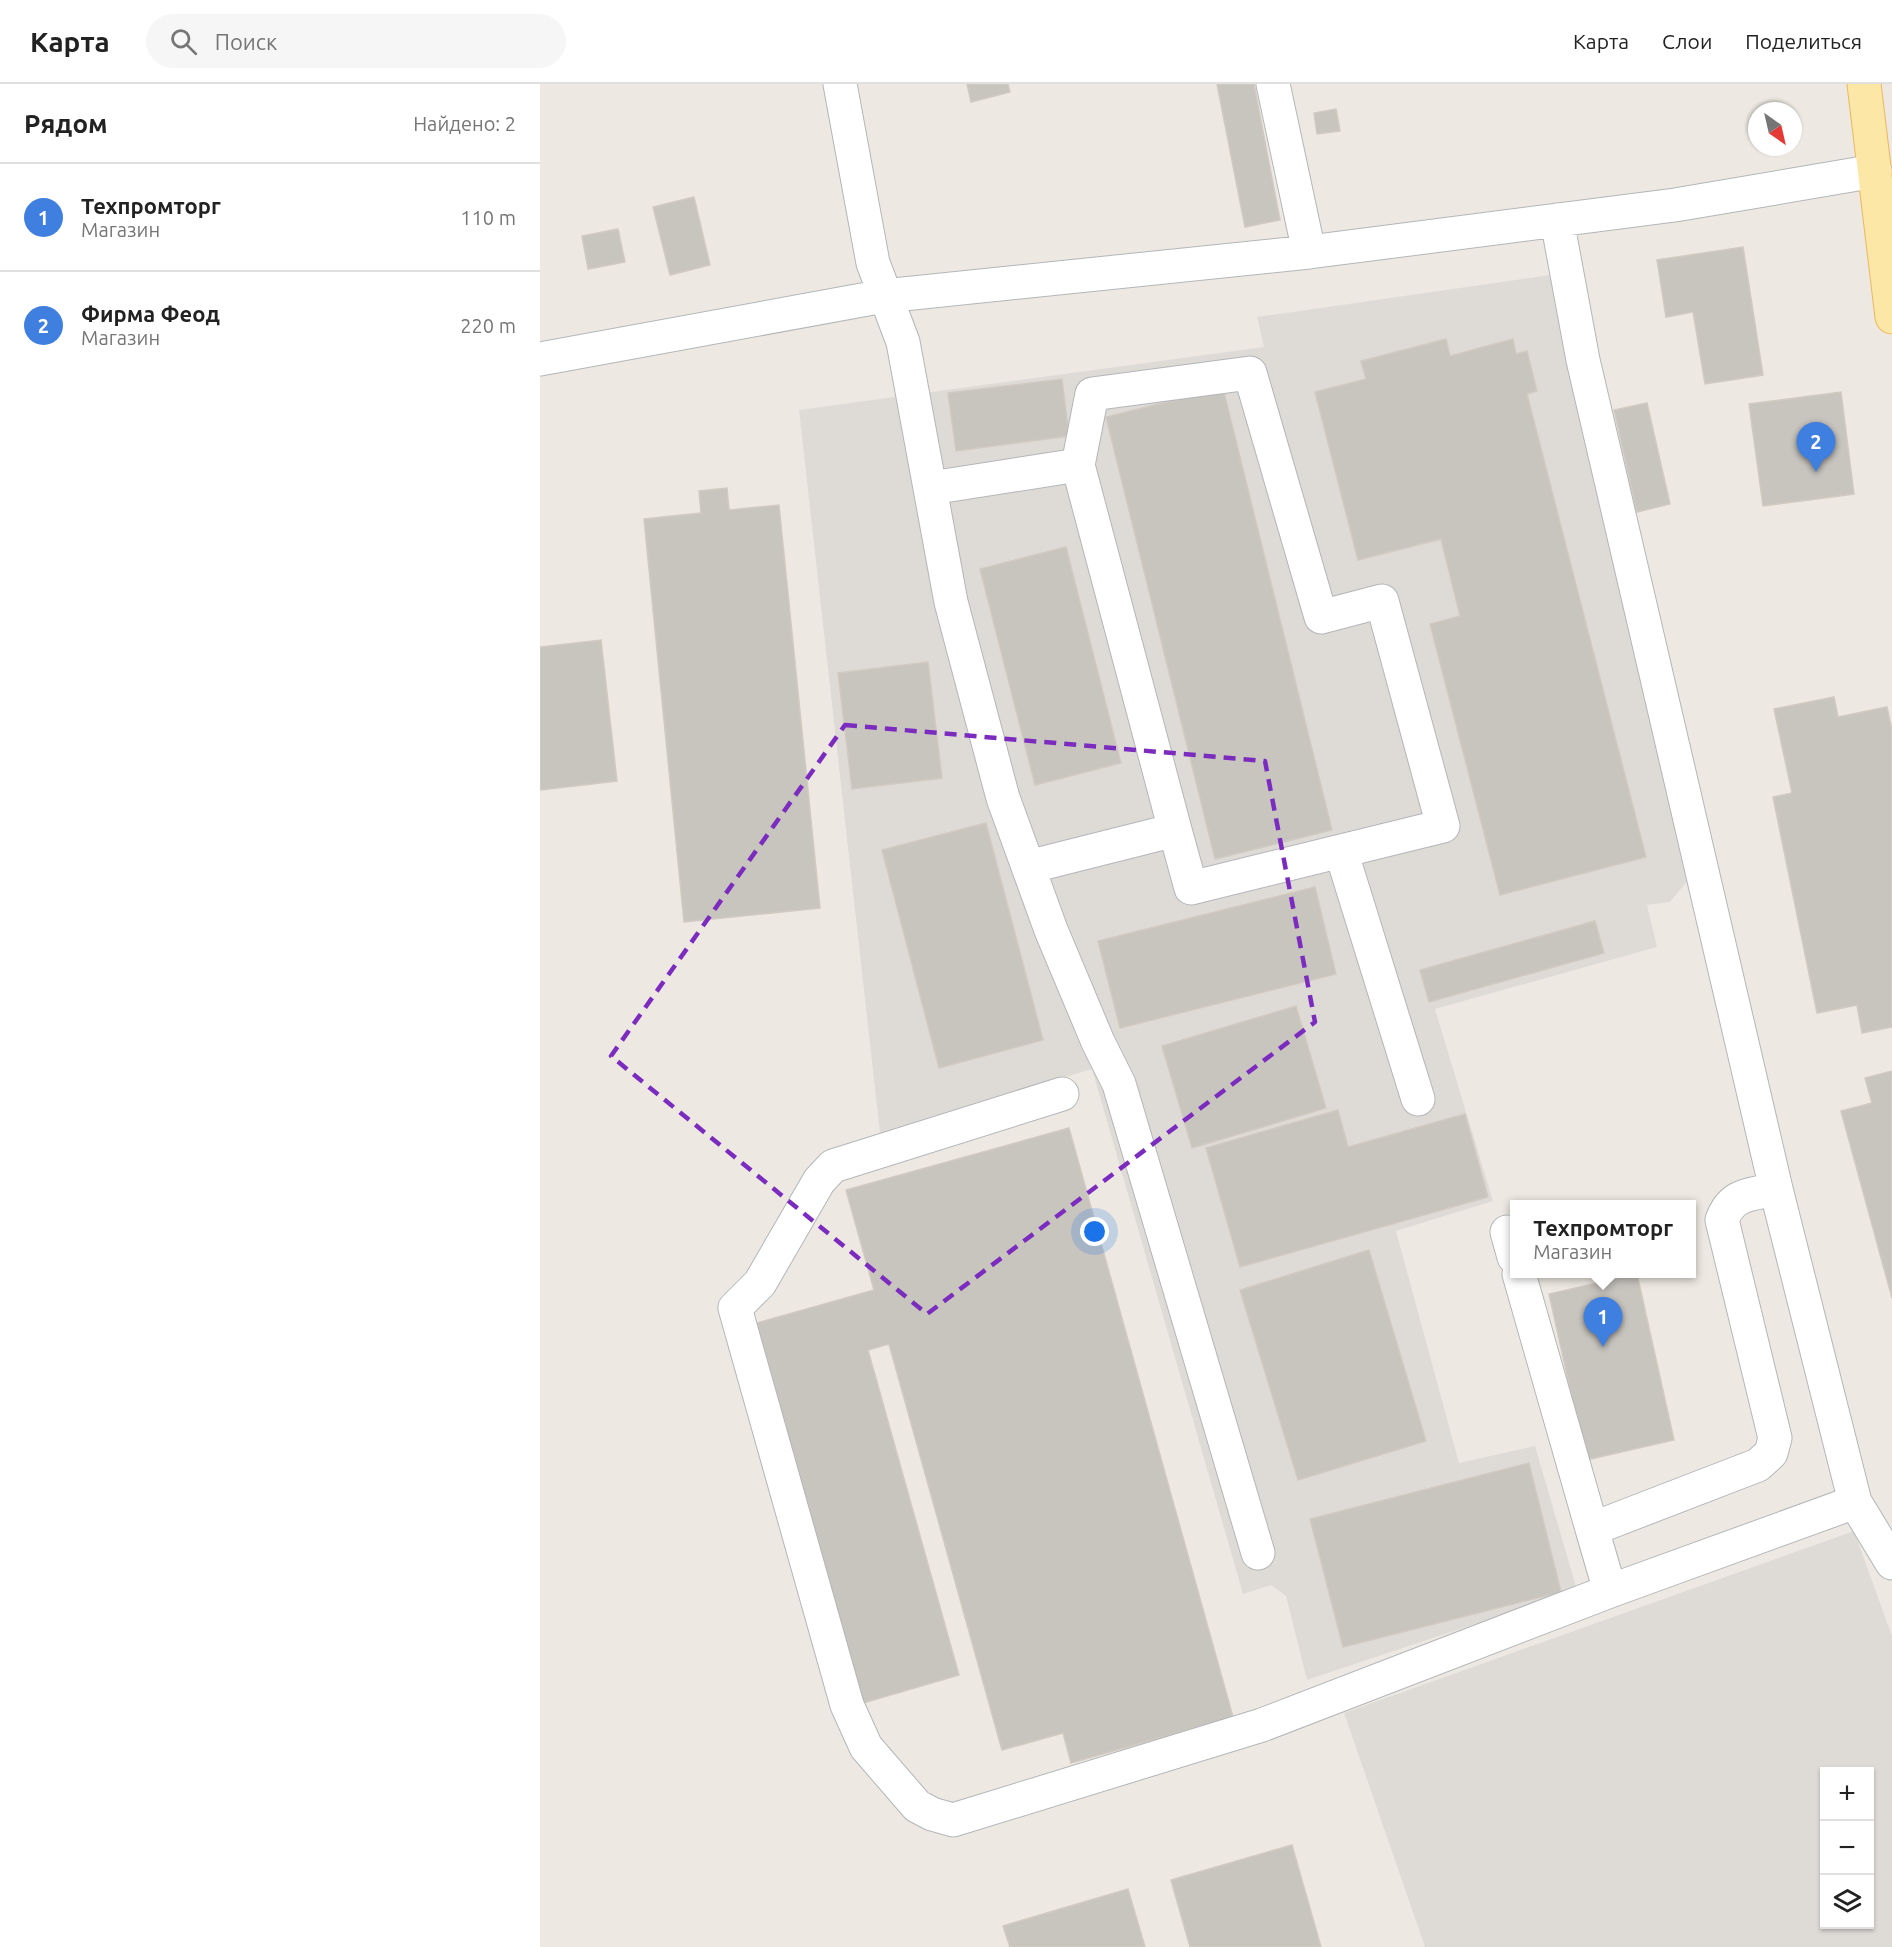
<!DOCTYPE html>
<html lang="ru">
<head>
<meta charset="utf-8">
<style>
	body { margin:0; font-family:Ubuntu,sans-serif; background:#f6f6f6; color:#222 }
	.controls { position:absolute; right:18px; bottom:18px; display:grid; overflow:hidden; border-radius:0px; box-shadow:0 2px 4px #0004 }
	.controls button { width:54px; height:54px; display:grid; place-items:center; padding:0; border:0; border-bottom:2px solid #e0e0e0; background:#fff; color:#222; font:30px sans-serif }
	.compass { position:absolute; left:1208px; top:18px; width:54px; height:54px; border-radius:50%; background:#fff; box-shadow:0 2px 4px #0004; rotate:146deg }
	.you { position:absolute; left:555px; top:1148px; width:21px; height:21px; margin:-15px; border:4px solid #fff; border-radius:50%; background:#1a73e8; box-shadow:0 0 0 9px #1a73e833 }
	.badge { display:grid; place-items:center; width:39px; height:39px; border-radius:50%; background:#e43134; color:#fff; font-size:20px; font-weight:700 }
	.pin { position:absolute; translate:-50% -50px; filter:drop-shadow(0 2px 3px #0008) }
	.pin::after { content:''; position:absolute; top:32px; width:21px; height:18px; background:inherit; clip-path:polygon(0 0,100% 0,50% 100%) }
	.popup { position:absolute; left:970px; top:1116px; width:186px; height:78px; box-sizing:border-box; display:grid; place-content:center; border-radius:0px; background:#fff; filter:drop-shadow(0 2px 4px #0005); font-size:20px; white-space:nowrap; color:#767676 }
	.popup b { font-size:22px; color:#222 }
	.popup::after { content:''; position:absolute; left:50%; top:100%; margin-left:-12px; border:12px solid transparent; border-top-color:#fff }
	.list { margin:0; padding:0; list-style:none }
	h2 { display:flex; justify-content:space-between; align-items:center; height:78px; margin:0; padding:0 24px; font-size:26px }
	h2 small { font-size:20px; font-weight:400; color:#767676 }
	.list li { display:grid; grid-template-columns:39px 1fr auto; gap:18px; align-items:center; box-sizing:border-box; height:108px; padding:0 24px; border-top:2px solid #e0e0e0 }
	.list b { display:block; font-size:22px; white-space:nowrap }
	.list p { margin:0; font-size:20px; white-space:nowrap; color:#767676 }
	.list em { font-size:20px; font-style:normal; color:#767676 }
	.icon { flex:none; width:33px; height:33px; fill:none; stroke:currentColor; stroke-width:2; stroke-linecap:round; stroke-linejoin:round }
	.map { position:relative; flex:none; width:1352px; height:1863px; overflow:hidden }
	header { display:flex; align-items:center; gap:36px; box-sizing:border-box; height:84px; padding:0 30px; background:#fff; border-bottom:2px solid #e0e0e0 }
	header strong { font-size:28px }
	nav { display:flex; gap:33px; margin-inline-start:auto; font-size:21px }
	.search { width:420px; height:54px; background:#f6f6f6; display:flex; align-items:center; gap:15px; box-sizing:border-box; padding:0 21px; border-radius:33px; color:#767676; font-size:22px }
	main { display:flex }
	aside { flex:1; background:#fff }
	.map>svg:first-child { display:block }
</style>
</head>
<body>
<header>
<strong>Карта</strong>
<div class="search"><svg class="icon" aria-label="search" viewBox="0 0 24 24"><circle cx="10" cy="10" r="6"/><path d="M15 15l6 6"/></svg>Поиск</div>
<nav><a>Карта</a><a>Слои</a><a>Поделиться</a></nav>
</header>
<main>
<aside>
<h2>Рядом<small>Найдено: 2</small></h2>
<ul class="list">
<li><span class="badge" style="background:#3f7fe0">1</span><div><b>Техпромторг</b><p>Магазин</p></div><em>110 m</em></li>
<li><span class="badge" style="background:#3f7fe0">2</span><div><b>Фирма Феод</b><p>Магазин</p></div><em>220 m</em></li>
</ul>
</aside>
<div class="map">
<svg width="1352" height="1863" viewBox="0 0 1352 1863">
	<rect width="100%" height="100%" fill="#ede9e2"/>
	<!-- industrial -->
	<path fill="#dedbd7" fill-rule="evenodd" d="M 1010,191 L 1148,796 L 1130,818 L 1107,821 L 1117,863 L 895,925 L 953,1117 L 856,1147 L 919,1379 L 995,1362 L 1037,1506 L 767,1596 L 746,1512 L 731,1501 L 703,1510 L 552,985 L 340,1049 L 259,326 L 724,263 L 717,233 Z
		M 1314,1447 L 1352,1552 L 1352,1863 L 885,1863 L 804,1629 ZM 1284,1688 L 1330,1688 L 1330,1840 L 1284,1840 Z"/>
	<!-- building -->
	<path fill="#c8c4be" stroke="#d1cac1" stroke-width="1.5" d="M 427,0 L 468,0 L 470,8 L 431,18 Z
		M 677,0 L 714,0 L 740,136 L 705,143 Z
		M 796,25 L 800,47 L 777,50 L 774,29 Z
		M 154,113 L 170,181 L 130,191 L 113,123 Z
		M 78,145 L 85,178 L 48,185 L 42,152 Z
		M 1203,163 L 1223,291 L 1165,300 L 1153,228 L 1126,233 L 1117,176 Z
		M 906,255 L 910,272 L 973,255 L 976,270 L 987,267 L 997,307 L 987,310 L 1106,773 L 960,811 L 890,540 L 920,532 L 901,455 L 818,476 L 775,308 L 826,295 L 821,277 Z
		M 522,295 L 529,352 L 416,367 L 408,309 Z
		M 683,304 L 792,746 L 675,775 L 566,333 Z
		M 1301,308 L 1314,410 L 1223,422 L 1209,320 Z
		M 1107,319 L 1130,420 L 1097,428 L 1074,326 Z
		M 187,404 L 189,426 L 239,421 L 280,824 L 144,838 L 104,435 L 161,429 L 159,407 Z
		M 526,463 L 581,679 L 495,701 L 440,485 Z
		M 61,556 L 77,697 L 0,706 L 0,563 Z
		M 388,578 L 402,694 L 312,705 L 298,589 Z
		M 1294,613 L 1298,633 L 1347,623 L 1352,646 L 1352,943 L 1322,949 L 1317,921 L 1277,929 L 1233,713 L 1252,709 L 1234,625 Z
		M 446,739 L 503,956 L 399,984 L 342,766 Z
		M 775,803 L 796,890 L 580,944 L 558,857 Z
		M 1055,837 L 1064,869 L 889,918 L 880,886 Z
		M 756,922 L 786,1024 L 652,1064 L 622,962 Z
		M 1352,987 L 1352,1214 L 1301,1027 L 1332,1019 L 1325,994 Z
		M 798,1026 L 808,1063 L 925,1030 L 948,1113 L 700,1183 L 666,1064 Z
		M 529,1044 L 693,1633 L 531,1679 L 523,1649 L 462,1666 L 349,1260 L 328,1266 L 419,1591 L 323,1619 L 217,1239 L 334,1206 L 306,1106 Z
		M 829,1166 L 886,1357 L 758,1396 L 700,1206 Z
		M 1097,1190 L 1134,1356 L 1046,1376 L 1009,1210 Z
		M 989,1379 L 1021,1508 L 803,1563 L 770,1435 Z
		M 752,1761 L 781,1863 L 650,1863 L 631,1796 Z
		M 588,1805 L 605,1863 L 470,1863 L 463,1842 Z"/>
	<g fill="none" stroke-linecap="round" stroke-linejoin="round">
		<!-- minor casing -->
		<g stroke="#b3b6b9" stroke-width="35">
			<path id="minor" d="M 300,0 L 333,179 L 363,258 L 411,518 L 463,714 L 511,846 L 558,958 L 579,1000 L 718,1469
				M 733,0 L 769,168
				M 1017,136 L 1043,276 L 1236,1105 L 1315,1418 L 1352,1479
				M 0,275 L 344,212 L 769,168 L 1135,121 L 1335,87
				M 538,381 L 552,310 L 710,289 L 781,533 L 842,517 L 903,742 L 651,804 L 635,746
				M 391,404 L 538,381 L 635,746 L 488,783
				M 801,767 L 878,1015
				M 522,1010 L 293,1082 L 279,1097 L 220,1199 L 195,1224 L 307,1621 L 326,1663 L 377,1722 L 392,1730 L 413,1736 L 722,1641 L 1070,1507 L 1315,1418
				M 967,1148 L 974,1173
				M 979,1190 L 1052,1445
				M 1070,1507 L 1052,1445 L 1218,1381 L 1231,1369 L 1235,1354 L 1182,1136 C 1192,1109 1210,1111 1236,1105"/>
		</g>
		<!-- major casing -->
		<g stroke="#edb65b" stroke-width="35">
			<path id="major" d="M 1324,0 L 1352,233"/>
		</g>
		<!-- minor -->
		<use href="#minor" stroke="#fff" stroke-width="33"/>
		<!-- major -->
		<use href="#major" stroke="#fde7a7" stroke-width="33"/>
	</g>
	<!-- marked area -->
	<path fill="none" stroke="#7b2cbf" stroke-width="4.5" stroke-dasharray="12 8" stroke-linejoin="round" d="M 305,641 L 725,677 L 775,938 L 387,1230 L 71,972 Z"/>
</svg>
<div class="controls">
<button>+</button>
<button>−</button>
<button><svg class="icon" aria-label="layers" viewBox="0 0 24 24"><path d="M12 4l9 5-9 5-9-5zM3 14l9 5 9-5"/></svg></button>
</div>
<svg class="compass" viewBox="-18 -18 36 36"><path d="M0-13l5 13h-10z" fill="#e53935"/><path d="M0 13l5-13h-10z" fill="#767676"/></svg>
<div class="you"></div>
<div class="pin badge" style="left:1063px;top:1263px;background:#3f7fe0">1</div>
<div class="popup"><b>Техпромторг</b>Магазин</div>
<div class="pin badge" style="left:1276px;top:388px;background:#3f7fe0">2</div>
</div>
</main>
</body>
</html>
